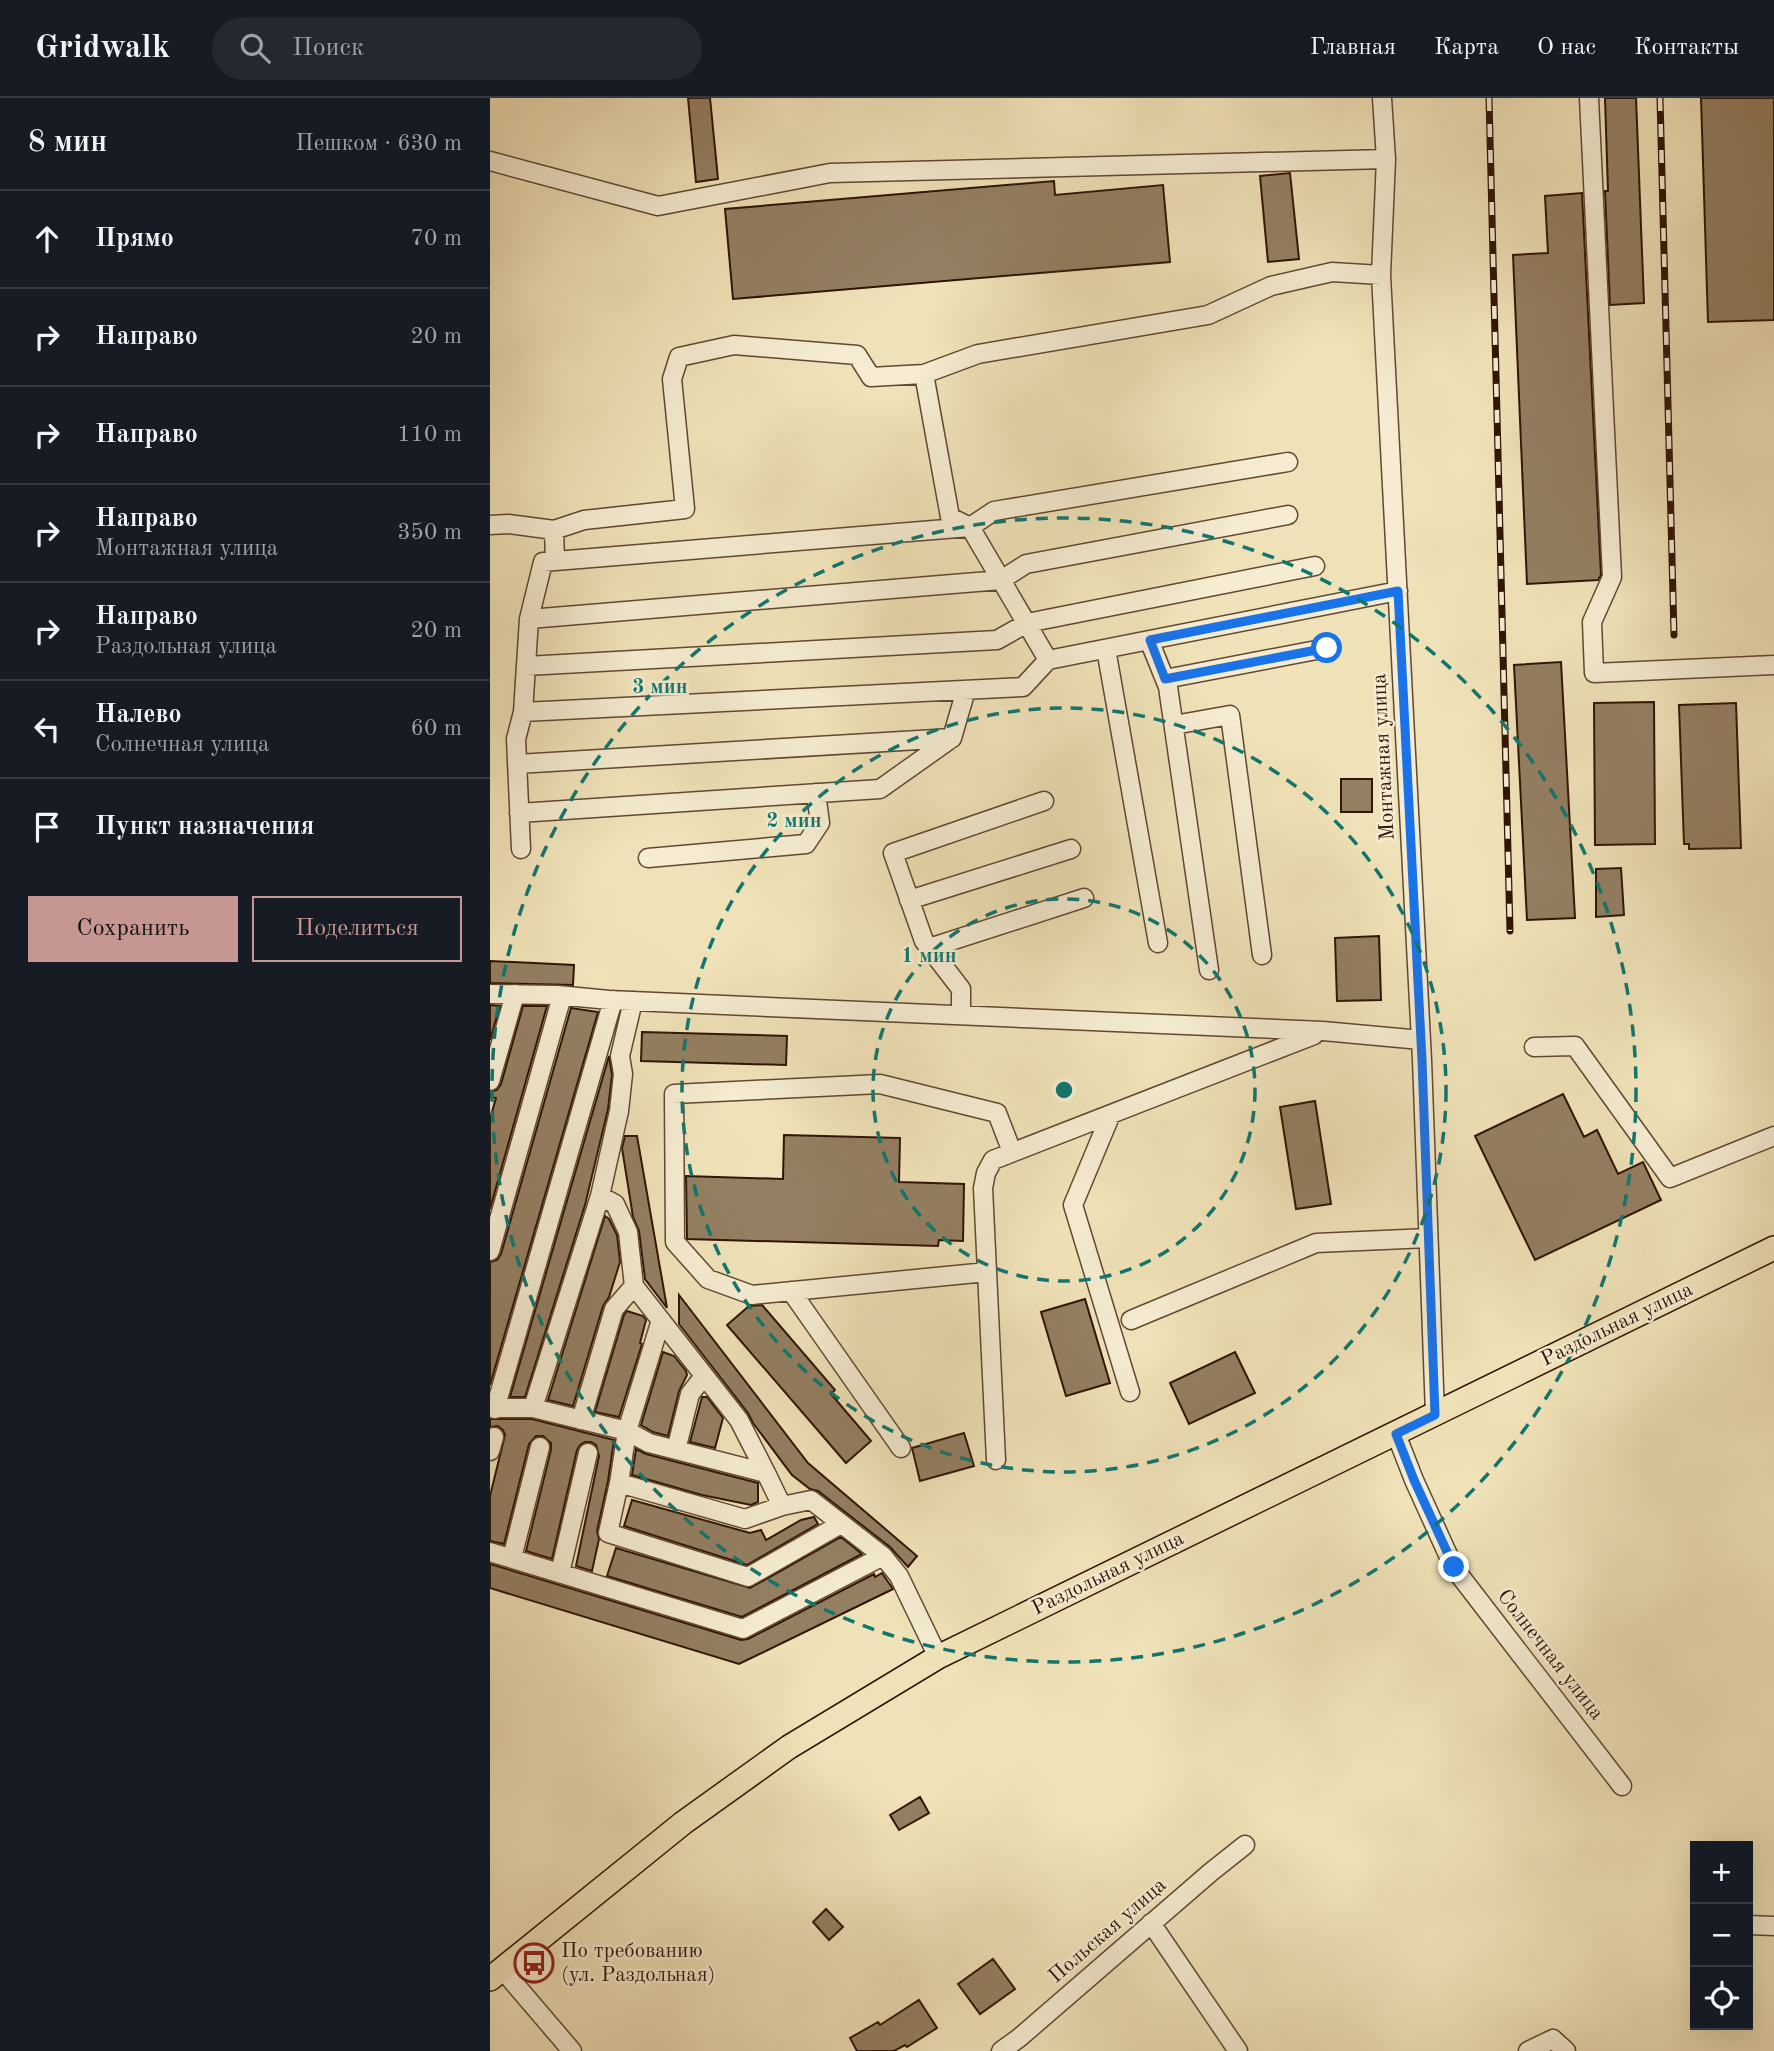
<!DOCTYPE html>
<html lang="ru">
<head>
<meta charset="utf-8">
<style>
	body { margin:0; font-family:"Old Standard TT",serif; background:#242831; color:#f1f3f6 }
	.controls { position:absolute; right:21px; bottom:21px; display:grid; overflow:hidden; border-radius:0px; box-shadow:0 7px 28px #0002 }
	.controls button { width:63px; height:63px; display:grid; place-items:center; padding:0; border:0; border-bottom:2px solid #363941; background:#171b24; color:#f1f3f6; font:35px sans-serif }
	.stop { position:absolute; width:21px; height:21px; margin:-16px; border:5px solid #1a73e8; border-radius:50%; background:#fff }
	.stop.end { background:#1a73e8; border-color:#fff; box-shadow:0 2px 7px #0008 }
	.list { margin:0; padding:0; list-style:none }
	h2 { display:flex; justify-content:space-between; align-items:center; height:91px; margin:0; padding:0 28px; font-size:30px }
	h2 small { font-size:23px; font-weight:400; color:#9ea1a6 }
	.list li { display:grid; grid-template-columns:46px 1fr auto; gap:21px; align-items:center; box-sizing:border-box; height:98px; padding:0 28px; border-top:2px solid #363941 }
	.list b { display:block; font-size:26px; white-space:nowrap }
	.list p { margin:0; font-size:23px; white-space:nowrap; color:#9ea1a6 }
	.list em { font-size:23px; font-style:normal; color:#9ea1a6 }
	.actions { display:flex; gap:14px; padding:21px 28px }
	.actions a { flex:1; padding:16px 0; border:2px solid #c59692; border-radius:0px; text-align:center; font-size:24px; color:#c59692 }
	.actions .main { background:#c59692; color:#111 }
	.icon { flex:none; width:38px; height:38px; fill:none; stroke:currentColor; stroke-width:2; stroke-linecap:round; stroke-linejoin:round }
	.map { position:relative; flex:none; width:1284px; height:1953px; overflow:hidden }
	header { display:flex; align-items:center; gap:42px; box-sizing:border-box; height:98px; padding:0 35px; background:#171b24; border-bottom:2px solid #363941 }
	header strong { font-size:33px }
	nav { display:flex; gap:38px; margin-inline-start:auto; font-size:24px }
	.search { width:490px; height:63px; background:#242831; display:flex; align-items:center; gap:18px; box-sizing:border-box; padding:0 24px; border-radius:38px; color:#9ea1a6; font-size:26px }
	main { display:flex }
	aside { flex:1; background:#171b24 }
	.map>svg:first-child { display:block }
</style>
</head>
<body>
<header>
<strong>Gridwalk</strong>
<div class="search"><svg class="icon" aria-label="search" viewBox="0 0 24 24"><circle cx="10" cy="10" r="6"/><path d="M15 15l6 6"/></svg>Поиск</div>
<nav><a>Главная</a><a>Карта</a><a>О нас</a><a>Контакты</a></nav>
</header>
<main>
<aside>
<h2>8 мин<small>Пешком · 630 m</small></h2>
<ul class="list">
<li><svg class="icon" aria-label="ahead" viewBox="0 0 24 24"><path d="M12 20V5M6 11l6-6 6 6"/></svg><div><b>Прямо</b></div><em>70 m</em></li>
<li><svg class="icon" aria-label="right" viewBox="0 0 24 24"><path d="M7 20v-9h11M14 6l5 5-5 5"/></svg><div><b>Направо</b></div><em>20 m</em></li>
<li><svg class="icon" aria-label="right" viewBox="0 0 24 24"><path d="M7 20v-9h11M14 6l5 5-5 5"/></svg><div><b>Направо</b></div><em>110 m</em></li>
<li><svg class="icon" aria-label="right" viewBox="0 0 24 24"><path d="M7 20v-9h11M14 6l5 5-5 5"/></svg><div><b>Направо</b><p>Монтажная улица</p></div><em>350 m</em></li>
<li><svg class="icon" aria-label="right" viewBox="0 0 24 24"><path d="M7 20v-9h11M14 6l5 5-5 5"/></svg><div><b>Направо</b><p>Раздольная улица</p></div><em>20 m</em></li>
<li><svg class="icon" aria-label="left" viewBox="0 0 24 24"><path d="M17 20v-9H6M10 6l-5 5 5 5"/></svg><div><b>Налево</b><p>Солнечная улица</p></div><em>60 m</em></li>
<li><svg class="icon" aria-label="arrive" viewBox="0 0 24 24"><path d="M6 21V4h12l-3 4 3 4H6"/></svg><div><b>Пункт назначения</b></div></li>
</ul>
<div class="actions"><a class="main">Сохранить</a><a>Поделиться</a></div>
</aside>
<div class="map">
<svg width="1284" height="1953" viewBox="0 0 1284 1953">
	<rect width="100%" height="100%" fill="#f0e2b8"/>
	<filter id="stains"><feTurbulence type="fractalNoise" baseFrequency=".00286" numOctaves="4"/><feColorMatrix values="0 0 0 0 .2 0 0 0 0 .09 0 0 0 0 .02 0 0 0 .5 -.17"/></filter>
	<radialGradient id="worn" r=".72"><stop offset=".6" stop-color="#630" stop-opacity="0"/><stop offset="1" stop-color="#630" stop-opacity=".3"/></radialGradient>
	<!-- building -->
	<path fill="#947f62" stroke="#301405" stroke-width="2" d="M 198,0 L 220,0 L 228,81 L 206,84 Z
		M 1115,0 L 1146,0 L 1154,205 L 1120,207 L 1115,93 L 1118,93 Z
		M 1211,0 L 1284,0 L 1284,222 L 1218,224 Z
		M 800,75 L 809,161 L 778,164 L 770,78 Z
		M 564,83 L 565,97 L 673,87 L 680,164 L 243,201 L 235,111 Z
		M 1092,95 L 1111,477 L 1108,482 L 1037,486 L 1023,157 L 1058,155 L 1055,98 Z
		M 1071,564 L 1085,820 L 1037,822 L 1024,567 Z
		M 1164,604 L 1165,746 L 1105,747 L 1104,605 Z
		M 1246,605 L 1251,750 L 1199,751 L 1199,746 L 1194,746 L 1189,607 Z
		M 851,681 L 882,681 L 882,714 L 851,714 Z
		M 1131,770 L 1134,817 L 1106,819 L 1106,771 Z
		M 889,838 L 891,902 L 847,903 L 845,840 Z
		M 0,863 L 84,867 L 83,887 L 0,885 Z
		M 0,907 L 10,908 L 0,942 Z
		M 33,908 L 57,908 L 0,1111 L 0,1021 L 6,1000 L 0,999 L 0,994 L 7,992 L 11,986 Z
		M 81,910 L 108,914 L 0,1287 L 0,1164 L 7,1162 L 11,1156 Z
		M 152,934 L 297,938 L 296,967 L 151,963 Z
		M 119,958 L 122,977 L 118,1011 L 95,1107 L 35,1299 L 20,1299 Z
		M 1073,996 L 1094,1039 L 1107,1032 L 1128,1076 L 1153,1064 L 1171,1102 L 1045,1162 L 985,1038 Z
		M 825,1003 L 841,1106 L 806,1111 L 790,1009 Z
		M 294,1037 L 410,1040 L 409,1084 L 474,1086 L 473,1143 L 449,1142 L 448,1148 L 197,1141 L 196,1078 L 293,1081 Z
		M 135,1038 L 147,1038 L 177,1210 L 155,1181 L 149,1133 L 143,1119 L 132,1050 Z
		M 115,1118 L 119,1121 L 127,1137 L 130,1164 L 119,1199 L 113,1208 L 83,1308 L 58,1302 Z
		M 189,1197 L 318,1365 L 427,1458 L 418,1469 L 400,1449 L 328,1393 L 320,1391 L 302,1377 L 263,1325 L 258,1315 L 189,1226 Z
		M 595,1201 L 620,1285 L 576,1298 L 551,1214 Z
		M 272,1207 L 345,1292 L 341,1296 L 381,1343 L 356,1365 L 237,1227 L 259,1208 Z
		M 137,1213 L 153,1218 L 156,1222 L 150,1245 L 152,1246 L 129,1319 L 105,1314 L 134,1217 Z
		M 173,1254 L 184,1258 L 196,1273 L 197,1277 L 189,1293 L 178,1338 L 163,1334 L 151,1327 Z
		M 745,1254 L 765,1295 L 699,1326 L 680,1285 Z
		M 212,1299 L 217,1299 L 233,1320 L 225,1350 L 200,1344 Z
		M 0,1321 L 42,1321 L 124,1342 L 118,1383 L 107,1433 L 109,1441 L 102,1473 L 86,1468 L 109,1358 L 106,1347 L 101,1344 L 95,1344 L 90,1347 L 87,1352 L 62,1461 L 36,1453 L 61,1352 L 61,1345 L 53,1338 L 46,1338 L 39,1346 L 14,1446 L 0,1443 L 0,1398 L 15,1337 L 13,1332 L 8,1328 L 0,1329 Z
		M 474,1335 L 484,1368 L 430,1383 L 422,1350 Z
		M 146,1351 L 156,1356 L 268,1385 L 268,1404 L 261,1407 L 212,1397 L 142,1377 Z
		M 142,1402 L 260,1435 L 271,1432 L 276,1442 L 311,1422 L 324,1419 L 328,1426 L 257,1467 L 134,1428 Z
		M 351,1439 L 372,1456 L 252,1519 L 117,1478 L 126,1450 L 260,1490 Z
		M 0,1466 L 251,1542 L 258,1541 L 384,1476 L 385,1479 L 392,1475 L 403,1491 L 249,1566 L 0,1490 Z
		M 430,1699 L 439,1715 L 409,1732 L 400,1717 Z
		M 336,1811 L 353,1829 L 339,1842 L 323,1824 Z
		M 503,1861 L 525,1891 L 490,1916 L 468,1886 Z
		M 429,1902 L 447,1930 L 417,1949 L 415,1947 L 404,1953 L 367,1953 L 360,1940 L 388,1924 L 390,1927 Z"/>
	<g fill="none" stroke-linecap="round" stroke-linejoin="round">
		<!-- minor casing -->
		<g stroke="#604832" stroke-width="21">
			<path id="minor" d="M 892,0 L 896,61 L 891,177 L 932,962 L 945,1316
				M 1099,0 L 1122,479 L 1102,524 L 1104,575 L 1284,567
				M 0,63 L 168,108 L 340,75 L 896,61
				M 434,276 L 460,419 L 480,429 L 558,562 L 908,493
				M 0,427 L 18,426 L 64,432
				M 65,463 L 64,432 L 94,422 L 195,411 L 182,281 L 189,259 L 244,247 L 367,257 L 381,279 L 434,276 L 488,256 L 718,217 L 781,188 L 842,174 L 891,177
				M 39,521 L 511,482 L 536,466 L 798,417
				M 659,542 L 678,589 L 719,872
				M 616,551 L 668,845
				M 36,568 L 507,542 L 537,525 L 825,468
				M 675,581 L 837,550
				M 33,614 L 39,521 L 53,464 L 480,429 L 504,413 L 798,364
				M 684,627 L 740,617 L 772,857
				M 27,666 L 462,640 L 476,592
				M 29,715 L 390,691 L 462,640
				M 31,751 L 26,641 L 33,614 L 533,589 L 558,562
				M 158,760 L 316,746 L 330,725 L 326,695
				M 419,802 L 581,751
				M 439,850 L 594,800
				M 0,896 L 67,897 L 119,902 L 833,933 L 931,942
				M 471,917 L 471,891 L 434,843 L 403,755 L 554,703
				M 1044,949 L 1085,948 L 1180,1080 L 1284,1038
				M 0,983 L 25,896
				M 621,1016 L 583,1107 L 640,1294
				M 110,1098 L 129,1013 L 133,976 L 130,958 L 143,903
				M 0,1153 L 72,898
				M 497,1174 L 262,1197 L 218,1181 L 185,1144 L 184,996 L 390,986 L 507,1015 L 522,1054
				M 301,1193 L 411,1350
				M 171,1222 L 137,1333 L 129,1385 L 255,1421 L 292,1408
				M 641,1222 L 826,1145 L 938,1140
				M 0,1310 L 43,1310 L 137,1333 L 159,1345 L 276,1375 L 292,1408 L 321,1402 L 393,1458 L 409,1478 L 448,1559
				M 43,1310 L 110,1098 L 125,1106 L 138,1134 L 144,1188 L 249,1322 L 276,1375
				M 5,1311 L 123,902
				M 91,1322 L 124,1211 L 144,1188
				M 906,1336 L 924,1382 L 964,1470 L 1132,1688
				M 186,1352 L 200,1296 L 214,1278
				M 0,1353 L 4,1339
				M 506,1362 L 493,1090 L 496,1075 L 503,1062 L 824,937
				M 129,1385 L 118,1435 L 258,1479 L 351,1426
				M 0,1454 L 253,1531 L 393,1458
				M 22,1460 L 50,1349
				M 70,1475 L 98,1355
				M 661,1825 L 748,1953
				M 1258,1827 L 1284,1828
				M 12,1871 L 82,1953
				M 511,1953 L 529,1940 L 721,1774 L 755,1747
				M 1038,1953 L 1063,1941 L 1076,1953"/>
		</g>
		<!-- major casing -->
		<g stroke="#301405" stroke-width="26">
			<path id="major" d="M 0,1881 L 193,1725 L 299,1649 L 448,1559 L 1284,1150"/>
		</g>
		<!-- minor -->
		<use href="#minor" stroke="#f5ecd1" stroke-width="18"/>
		<!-- major -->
		<use href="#major" stroke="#f0e2b8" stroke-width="23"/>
		<!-- rail casing -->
		<g stroke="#301405" stroke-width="7">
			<path id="rail" d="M 999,0 L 1020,833
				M 1170,0 L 1184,537"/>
		</g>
		<!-- rail -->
		<use href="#rail" stroke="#f5ecd1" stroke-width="4.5" stroke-dasharray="13" stroke-linecap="butt"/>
	</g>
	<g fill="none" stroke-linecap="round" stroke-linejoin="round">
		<!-- route -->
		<path stroke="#1a73e8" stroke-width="9" d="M 837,550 L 675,581 L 660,542 L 908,493 L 932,962 L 945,1317 L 906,1336 L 924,1382 L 964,1469"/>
	</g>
	<!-- distance rings -->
	<g fill="none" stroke="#0f766e" stroke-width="3.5" stroke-dasharray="12 9">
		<circle cx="574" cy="992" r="191"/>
		<circle cx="574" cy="992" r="382"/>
		<circle cx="574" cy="992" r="572"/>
	</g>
	<!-- icons -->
	<defs>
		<g id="bus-ring" transform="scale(2.0125)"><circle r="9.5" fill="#f5ecd1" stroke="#8f2418" stroke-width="1.5"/><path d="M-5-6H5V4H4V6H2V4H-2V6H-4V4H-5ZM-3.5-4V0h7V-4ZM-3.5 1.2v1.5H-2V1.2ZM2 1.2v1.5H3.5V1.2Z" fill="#8f2418"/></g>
	</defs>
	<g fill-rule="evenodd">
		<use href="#bus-ring" x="44" y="1865"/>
	</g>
	<g text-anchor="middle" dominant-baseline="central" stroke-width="5" stroke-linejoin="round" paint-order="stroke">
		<!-- street labels -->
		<g font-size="21" fill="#301405" stroke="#f5ecd1">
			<text transform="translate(894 659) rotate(-93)">Монтажная улица</text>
			<text transform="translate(1127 1227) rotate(-26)">Раздольная улица</text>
			<text transform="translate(618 1476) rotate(-26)">Раздольная улица</text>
			<text transform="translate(1060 1557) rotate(52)">Солнечная улица</text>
			<text transform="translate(618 1833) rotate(-41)">Польская улица</text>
		</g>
		<!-- poi labels -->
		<g font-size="21" fill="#301405" stroke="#f5ecd1" text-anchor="start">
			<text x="71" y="1853">По требованию<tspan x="71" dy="24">(ул. Раздольная)</tspan></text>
		</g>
	</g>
	<circle cx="574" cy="992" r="10" fill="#0f766e" stroke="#f5ecd1" stroke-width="3.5"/>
	<g font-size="21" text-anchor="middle" font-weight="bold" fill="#0f766e" stroke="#f5ecd1" stroke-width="5" stroke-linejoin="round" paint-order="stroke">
		<text x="170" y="595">3 мин</text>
		<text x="304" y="729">2 мин</text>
		<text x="439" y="864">1 мин</text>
	</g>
	<rect width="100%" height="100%" filter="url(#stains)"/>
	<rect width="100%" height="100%" fill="url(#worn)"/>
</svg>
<div class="controls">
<button>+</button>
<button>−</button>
<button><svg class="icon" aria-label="locate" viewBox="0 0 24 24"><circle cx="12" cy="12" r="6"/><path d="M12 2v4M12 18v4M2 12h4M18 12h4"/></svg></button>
</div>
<div class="stop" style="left:837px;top:550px"></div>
<div class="stop end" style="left:964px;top:1469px"></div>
</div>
</main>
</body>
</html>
